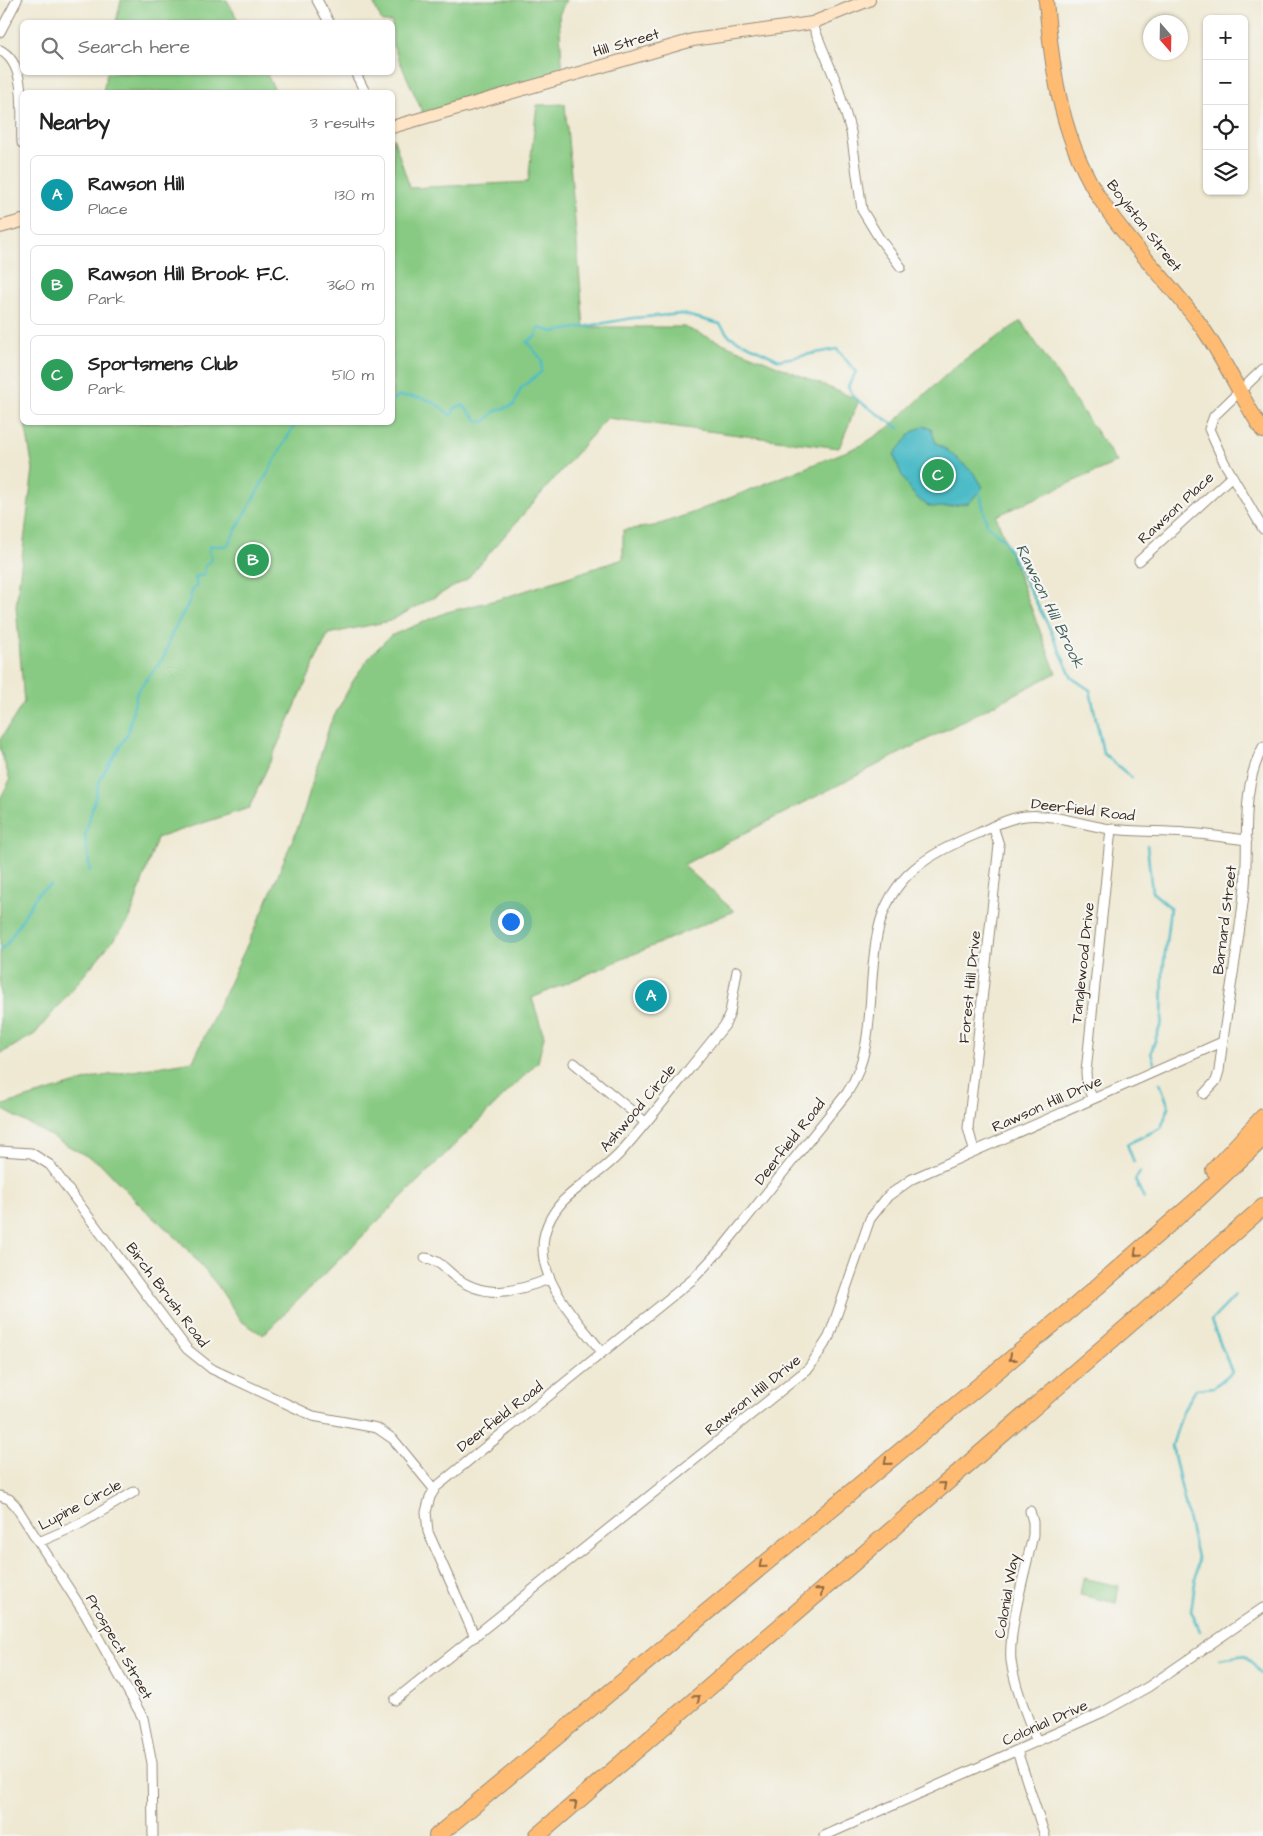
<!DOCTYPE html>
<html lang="en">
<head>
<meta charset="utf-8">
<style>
	body { margin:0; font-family:"Architects Daughter",sans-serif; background:#f2f2f2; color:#222 }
	.controls { position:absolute; right:15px; top:15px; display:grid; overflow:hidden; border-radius:8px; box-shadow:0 1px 4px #0004 }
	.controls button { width:45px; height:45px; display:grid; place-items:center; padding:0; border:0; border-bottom:1px solid #e0e0e0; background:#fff; color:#222; font:25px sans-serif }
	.compass { position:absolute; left:1143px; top:15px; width:45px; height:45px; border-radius:50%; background:#fff; box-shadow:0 1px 4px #0004; rotate:160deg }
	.you { position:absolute; left:510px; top:921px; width:18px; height:18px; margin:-12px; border:4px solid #fff; border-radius:50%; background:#1a73e8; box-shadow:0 0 0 8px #1a73e833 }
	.badge { display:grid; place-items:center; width:32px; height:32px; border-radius:50%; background:#2563eb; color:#fff; font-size:16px; font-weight:700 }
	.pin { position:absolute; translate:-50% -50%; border:2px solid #fff; box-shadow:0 1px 5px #0006 }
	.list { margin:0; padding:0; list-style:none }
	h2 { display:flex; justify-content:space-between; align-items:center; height:65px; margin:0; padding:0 20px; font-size:21px }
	h2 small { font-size:16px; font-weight:400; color:#767676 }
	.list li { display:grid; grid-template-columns:32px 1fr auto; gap:15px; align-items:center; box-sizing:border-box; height:80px; margin:0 10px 10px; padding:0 10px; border:1px solid #e0e0e0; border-radius:8px }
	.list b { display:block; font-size:19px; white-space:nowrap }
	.list p { margin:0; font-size:16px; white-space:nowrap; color:#767676 }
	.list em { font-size:16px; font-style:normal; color:#767676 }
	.icon { flex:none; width:28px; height:28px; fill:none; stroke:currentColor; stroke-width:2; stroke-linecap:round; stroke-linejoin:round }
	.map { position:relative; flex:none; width:1263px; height:1836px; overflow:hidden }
	.search { position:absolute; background:#fff; box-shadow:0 1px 4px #0004; left:20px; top:20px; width:375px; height:55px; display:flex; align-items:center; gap:12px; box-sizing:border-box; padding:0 18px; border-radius:8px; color:#767676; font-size:19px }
	.panel { position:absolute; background:#fff; box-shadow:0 1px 4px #0004; left:20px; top:90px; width:375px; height:335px; border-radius:8px }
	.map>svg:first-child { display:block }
</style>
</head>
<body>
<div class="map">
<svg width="1263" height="1836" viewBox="0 0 1263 1836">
	<rect width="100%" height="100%" fill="#f6f6f2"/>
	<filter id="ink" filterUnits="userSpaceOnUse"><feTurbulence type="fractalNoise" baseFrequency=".02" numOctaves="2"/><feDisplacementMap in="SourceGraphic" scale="10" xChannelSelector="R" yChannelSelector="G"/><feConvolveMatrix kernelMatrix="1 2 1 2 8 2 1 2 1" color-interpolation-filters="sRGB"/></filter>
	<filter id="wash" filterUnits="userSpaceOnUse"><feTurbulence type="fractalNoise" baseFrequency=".0096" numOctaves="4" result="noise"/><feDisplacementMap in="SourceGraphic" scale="20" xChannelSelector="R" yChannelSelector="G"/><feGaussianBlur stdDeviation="1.12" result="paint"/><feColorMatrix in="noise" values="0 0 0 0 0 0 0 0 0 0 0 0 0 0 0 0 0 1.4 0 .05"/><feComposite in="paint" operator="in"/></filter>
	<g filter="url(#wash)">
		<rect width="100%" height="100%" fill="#efe9d3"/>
		<!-- green -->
		<path fill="#88ca83" stroke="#627a50" d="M 121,0 L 227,0 L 239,22 L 116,22 Z
			M 372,0 L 566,0 L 559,15 L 563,78 L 425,118 L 393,46 L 392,22 L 382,22 Z
			M 107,73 L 266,73 L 276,92 L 103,92 Z
			M 565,104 L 584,327 L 684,327 L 859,400 L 839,448 L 607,418 L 466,580 L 390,621 L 328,634 L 249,808 L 157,838 L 129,921 L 35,1034 L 0,1054 L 0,799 L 10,780 L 0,749 L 0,740 L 24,702 L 16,606 L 33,469 L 25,423 L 392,422 L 393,137 L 410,188 L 528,182 L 537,105 Z
			M 1021,321 L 1117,462 L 996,516 L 1056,673 L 683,865 L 734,911 L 532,998 L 544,1036 L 538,1062 L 263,1335 L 241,1321 L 218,1286 L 180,1241 L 141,1206 L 101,1164 L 0,1108 L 0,1106 L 97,1077 L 193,1061 L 262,913 L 302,817 L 330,724 L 353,681 L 371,655 L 390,636 L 447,612 L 500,599 L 623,559 L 623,530 L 654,526 L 692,513 L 862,445 L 889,427 L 958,364 Z
			M 1083,1578 L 1119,1586 L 1116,1603 L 1080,1595 Z"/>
		<!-- water -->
		<path fill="#4ebcc7" stroke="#447372" d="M 924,426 L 931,429 L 936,443 L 947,450 L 975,474 L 983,487 L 969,503 C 958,504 938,511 927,505 C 909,496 899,472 894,454 L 912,432 Z"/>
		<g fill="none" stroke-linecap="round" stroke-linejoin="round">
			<!-- stream -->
			<path stroke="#4ebcc7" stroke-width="2.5" d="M 392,401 L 399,396 C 424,397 432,398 451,416 L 455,408 L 463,405 L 479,422 L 486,421 L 495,411 L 514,405 L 521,388 L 541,372 L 542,360 L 527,342 L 536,336 L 538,328 L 554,332 L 633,318 L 682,314 L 720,324 L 729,336 L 779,360 L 837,349 L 856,372 L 848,386 L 854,398 L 899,428
				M 979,489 L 987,525 L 1004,540 L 1049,627 L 1072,678 L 1090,690 L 1103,753 L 1132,778
				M 1147,845 L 1152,892 L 1170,907 L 1163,971 L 1162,1021 L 1151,1052 L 1154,1063
				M 90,871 L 85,836 L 100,779 L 128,733 L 137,692 L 164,657 L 172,633 L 190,601 L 192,590 L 197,586 L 195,577 L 204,575 L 205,565 L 209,563 L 212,558 L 209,551 L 210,546 L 227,546 L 296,422
				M 0,950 L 7,944 L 38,893 L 51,885
				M 1134,1162 L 1127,1144 L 1161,1128 L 1169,1107 L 1160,1083
				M 1140,1172 L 1135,1180 L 1144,1198
				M 1200,1631 L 1191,1611 L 1198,1562 L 1172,1446 L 1183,1411 L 1196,1389 L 1214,1387 L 1232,1372 L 1211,1321 L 1235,1296
				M 1220,1659 L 1245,1655 L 1263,1676"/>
		</g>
	</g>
	<g filter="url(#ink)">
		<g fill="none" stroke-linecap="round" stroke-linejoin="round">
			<!-- street casing -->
			<g stroke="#958a78" stroke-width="11">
				<path id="street" d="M 317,0 L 329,22
					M 812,23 L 837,84 L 851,132 L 862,210 L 879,238 L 901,267
					M 0,32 L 17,0
					M 0,50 C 29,65 20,117 22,143
					M 355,72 L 365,92
					M 1263,369 L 1214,416 L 1209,429 L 1224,462 L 1263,529
					M 1139,561 L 1232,476
					M 574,1063 L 645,1122
					M 1204,1094 L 1216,1081 L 1219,1071 C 1226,1009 1239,947 1245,885 C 1249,839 1240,789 1263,747
					M 1093,1099 L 1087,1086 L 1086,1072 L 1111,829
					M 974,1150 L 968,1128 L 999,845 L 993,826
					M 0,1151 L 31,1153 L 50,1165 L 187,1349 L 212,1369 L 313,1416 L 377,1428 L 393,1439 L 434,1489
					M 425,1258 C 438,1259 444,1268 454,1276 C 484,1300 516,1292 549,1279
					M 602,1352 C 568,1309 513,1256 563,1201 C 581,1183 604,1171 621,1152 C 657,1111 690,1067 725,1025 L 730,1013 L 737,971
					M 0,1496 L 9,1499 L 15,1505 L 85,1614 L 143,1718 L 152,1763 L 153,1836
					M 1030,1511 L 1033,1522 L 1033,1535 C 1026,1569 1008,1629 1011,1661 C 1015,1688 1027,1716 1037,1742
					M 39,1542 L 78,1525 L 134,1492
					M 475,1637 L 428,1532 L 426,1512 L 430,1497 L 436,1487 L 692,1280 L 724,1246 L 847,1093 C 878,1047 866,983 878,931 C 890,875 930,853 979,833 C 993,826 1009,818 1025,816 C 1053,813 1083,825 1111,829 C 1135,832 1161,831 1186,833 C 1206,834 1227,838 1247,840
					M 395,1700 L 809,1368 L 829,1337 L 870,1219 L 888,1196 L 912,1179 L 1222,1042
					M 1017,1751 L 1045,1836
					M 824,1836 L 1103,1712 L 1148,1687 L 1263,1608"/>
			</g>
			<!-- secondary casing -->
			<g stroke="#958a78" stroke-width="14">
				<path id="secondary" d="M 392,127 L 693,40 L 812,23 L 869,0
					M 0,227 L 22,221"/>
			</g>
			<!-- primary casing -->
			<g stroke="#958a78" stroke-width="16">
				<path id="primary" d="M 1046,0 C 1052,73 1062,143 1104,205 C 1131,246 1170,283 1199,323 C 1224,357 1240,396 1263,431"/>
			</g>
			<!-- highway casing -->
			<g stroke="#958a78" stroke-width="18">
				<path id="highway" d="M 1214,1170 L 1263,1117
					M 437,1836 L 1074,1307 L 1198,1199 L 1263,1138
					M 537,1836 L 1128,1326 L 1263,1207"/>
			</g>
			<!-- street -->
			<use href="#street" stroke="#fff" stroke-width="9"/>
			<!-- secondary -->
			<use href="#secondary" stroke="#ffe4c6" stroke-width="12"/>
			<!-- primary -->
			<use href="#primary" stroke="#ffbb71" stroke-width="14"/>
			<!-- highway -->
			<use href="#highway" stroke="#ffbb71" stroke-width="16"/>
		</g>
		<!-- one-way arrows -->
		<defs><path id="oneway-chevron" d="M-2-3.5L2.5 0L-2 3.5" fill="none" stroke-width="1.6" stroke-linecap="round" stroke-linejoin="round" transform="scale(1.25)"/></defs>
		<g stroke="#936b43">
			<use href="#oneway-chevron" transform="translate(1137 1253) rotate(137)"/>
			<use href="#oneway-chevron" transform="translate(1012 1358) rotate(140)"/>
			<use href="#oneway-chevron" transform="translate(887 1462) rotate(140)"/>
			<use href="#oneway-chevron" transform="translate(943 1485) rotate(-41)"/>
			<use href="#oneway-chevron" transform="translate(762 1565) rotate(140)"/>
			<use href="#oneway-chevron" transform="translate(820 1591) rotate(-41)"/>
			<use href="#oneway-chevron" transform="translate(697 1698) rotate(-40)"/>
			<use href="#oneway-chevron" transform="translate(574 1804) rotate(-41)"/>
		</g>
	</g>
	<g text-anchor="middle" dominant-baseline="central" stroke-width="4.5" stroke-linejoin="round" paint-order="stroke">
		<!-- street labels -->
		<g font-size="15" fill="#3b2a1e" stroke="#f6f6f2">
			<text transform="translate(626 43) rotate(-16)">Hill Street</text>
			<text transform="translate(1144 226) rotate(52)">Boylston Street</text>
			<text transform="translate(1176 508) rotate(-43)">Rawson Place</text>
			<text transform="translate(1083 810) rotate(7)">Deerfield Road</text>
			<text transform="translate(1225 920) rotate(-83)">Barnard Street</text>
			<text transform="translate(1083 963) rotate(-84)">Tanglewood Drive</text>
			<text transform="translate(970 987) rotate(-84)">Forest Hill Drive</text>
			<text transform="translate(1047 1104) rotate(-24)">Rawson Hill Drive</text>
			<text transform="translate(638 1108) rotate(-50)">Ashwood Circle</text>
			<text transform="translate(790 1142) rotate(-52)">Deerfield Road</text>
			<text transform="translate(167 1295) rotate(53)">Birch Brush Road</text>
			<text transform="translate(753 1395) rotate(-39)">Rawson Hill Drive</text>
			<text transform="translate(500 1417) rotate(-38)">Deerfield Road</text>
			<text transform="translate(80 1505) rotate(-28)">Lupine Circle</text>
			<text transform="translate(1007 1596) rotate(-80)">Colonial Way</text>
			<text transform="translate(119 1647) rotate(60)">Prospect Street</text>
			<text transform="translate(1045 1723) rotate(-24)">Colonial Drive</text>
		</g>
		<!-- water labels -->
		<g font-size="16" font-style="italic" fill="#425d59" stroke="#f6f6f2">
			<text transform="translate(1050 606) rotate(64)">Rawson Hill Brook</text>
		</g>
	</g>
</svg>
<div class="controls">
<button>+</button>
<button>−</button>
<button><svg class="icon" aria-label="locate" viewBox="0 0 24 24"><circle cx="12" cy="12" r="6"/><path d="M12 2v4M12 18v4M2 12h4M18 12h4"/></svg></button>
<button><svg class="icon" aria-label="layers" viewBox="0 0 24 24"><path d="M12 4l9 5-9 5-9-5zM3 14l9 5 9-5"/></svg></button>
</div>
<svg class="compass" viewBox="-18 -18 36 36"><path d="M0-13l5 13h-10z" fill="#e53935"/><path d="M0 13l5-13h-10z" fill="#767676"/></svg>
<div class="you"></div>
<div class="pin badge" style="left:651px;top:996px;background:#0f9aa8">A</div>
<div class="pin badge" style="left:253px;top:560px;background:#2e9e5b">B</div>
<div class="pin badge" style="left:938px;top:475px;background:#2e9e5b">C</div>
<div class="search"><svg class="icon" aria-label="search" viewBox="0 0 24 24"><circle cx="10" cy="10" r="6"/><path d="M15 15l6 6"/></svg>Search here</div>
<section class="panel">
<h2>Nearby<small>3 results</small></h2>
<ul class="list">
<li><span class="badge" style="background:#0f9aa8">A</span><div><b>Rawson Hill</b><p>Place</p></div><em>130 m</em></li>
<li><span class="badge" style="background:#2e9e5b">B</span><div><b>Rawson Hill Brook F.C.</b><p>Park</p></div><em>360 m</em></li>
<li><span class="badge" style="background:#2e9e5b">C</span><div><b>Sportsmens Club</b><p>Park</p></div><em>510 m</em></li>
</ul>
</section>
</div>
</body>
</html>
